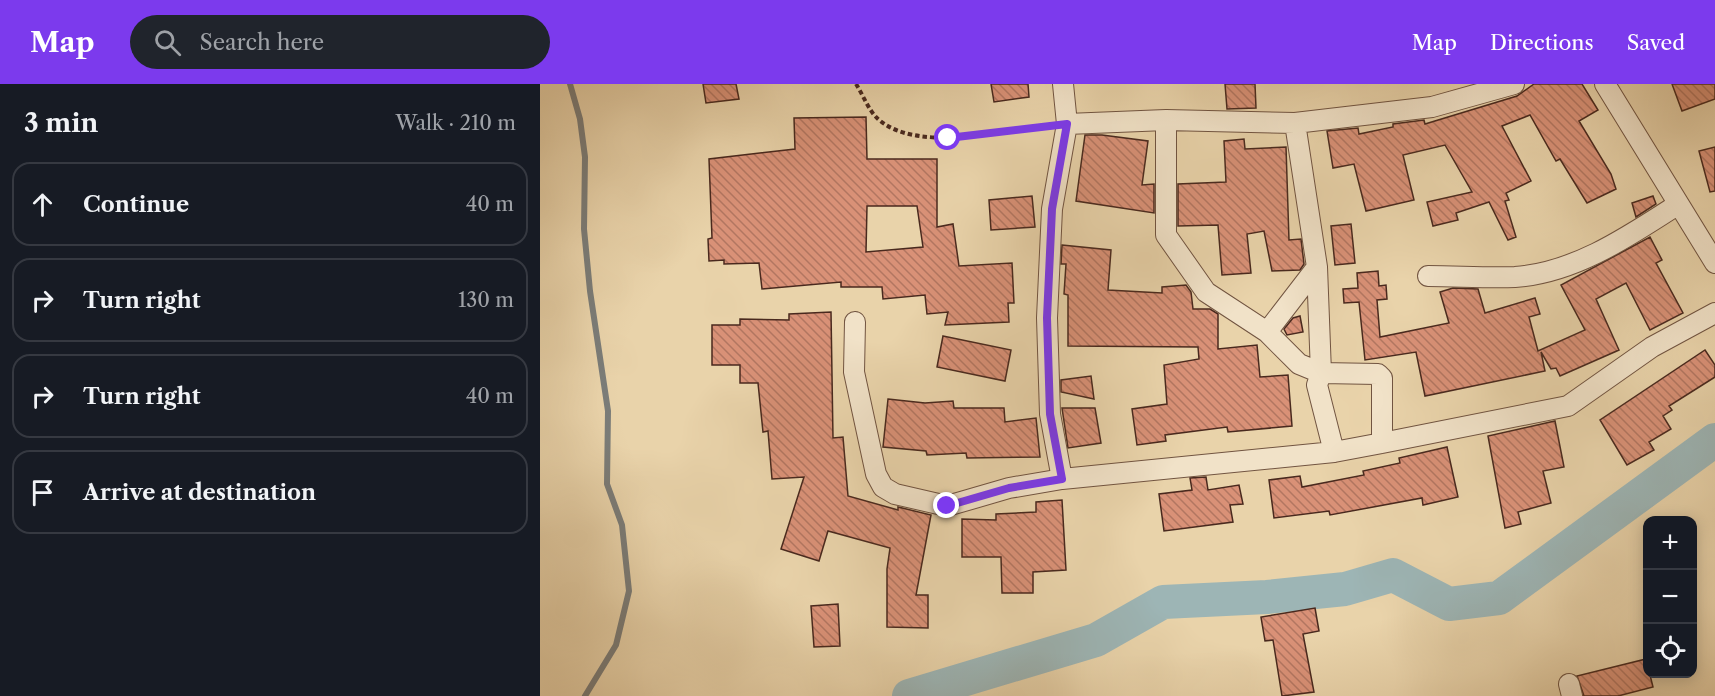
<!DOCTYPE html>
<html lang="en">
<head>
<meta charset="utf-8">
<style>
	body { margin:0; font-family:"Libre Caslon Text",serif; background:#20242c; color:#f1f3f6 }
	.controls { position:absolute; right:18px; bottom:18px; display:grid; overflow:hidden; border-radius:12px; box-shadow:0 3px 15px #0003 }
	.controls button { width:54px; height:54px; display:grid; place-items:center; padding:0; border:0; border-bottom:2px solid #363941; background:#171b24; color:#f1f3f6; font:30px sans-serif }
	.stop { position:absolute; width:18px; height:18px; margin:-14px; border:4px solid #7c3aed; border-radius:50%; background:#fff }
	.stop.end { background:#7c3aed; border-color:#fff; box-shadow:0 2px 6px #0008 }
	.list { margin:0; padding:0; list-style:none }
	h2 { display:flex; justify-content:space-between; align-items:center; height:78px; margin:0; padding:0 24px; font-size:26px }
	h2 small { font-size:20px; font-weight:400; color:#9ea1a6 }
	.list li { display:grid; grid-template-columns:39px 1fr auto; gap:18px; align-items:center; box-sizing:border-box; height:84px; margin:0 12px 12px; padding:0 12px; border:2px solid #363941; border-radius:18px }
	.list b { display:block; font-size:22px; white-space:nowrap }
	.list em { font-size:20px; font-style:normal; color:#9ea1a6 }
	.icon { flex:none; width:33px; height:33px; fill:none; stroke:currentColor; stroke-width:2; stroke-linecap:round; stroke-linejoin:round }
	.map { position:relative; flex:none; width:1175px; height:612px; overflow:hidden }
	header { display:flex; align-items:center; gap:36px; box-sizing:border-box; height:84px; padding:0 30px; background:#7c3aed; color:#fff }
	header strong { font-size:28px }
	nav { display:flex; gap:33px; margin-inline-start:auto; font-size:21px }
	.search { width:420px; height:54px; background:#20242c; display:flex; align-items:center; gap:15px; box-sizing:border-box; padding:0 21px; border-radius:33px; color:#9ea1a6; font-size:22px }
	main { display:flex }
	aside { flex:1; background:#171b24 }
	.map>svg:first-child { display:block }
</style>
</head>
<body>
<header>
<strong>Map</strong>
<div class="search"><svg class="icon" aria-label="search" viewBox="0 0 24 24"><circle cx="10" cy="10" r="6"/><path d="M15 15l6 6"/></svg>Search here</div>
<nav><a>Map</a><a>Directions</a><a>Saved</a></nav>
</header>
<main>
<aside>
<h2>3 min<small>Walk · 210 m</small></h2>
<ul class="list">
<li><svg class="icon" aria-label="ahead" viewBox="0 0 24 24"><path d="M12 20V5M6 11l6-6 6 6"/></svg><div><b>Continue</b></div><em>40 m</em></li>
<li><svg class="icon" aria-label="right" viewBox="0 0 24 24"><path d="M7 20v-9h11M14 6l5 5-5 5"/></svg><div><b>Turn right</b></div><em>130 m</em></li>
<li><svg class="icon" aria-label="right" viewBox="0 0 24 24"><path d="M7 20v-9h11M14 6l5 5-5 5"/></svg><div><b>Turn right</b></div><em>40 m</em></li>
<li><svg class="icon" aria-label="arrive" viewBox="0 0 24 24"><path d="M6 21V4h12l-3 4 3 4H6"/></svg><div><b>Arrive at destination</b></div></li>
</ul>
</aside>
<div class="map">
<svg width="1175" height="612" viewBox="0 0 1175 612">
	<defs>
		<pattern id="building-back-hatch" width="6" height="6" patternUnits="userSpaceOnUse" patternTransform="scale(1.5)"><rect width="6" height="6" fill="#d99177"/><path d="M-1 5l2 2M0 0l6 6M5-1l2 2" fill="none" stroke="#b27661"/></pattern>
	</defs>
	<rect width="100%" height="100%" fill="#e9d3aa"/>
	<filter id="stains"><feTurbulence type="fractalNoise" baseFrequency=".00333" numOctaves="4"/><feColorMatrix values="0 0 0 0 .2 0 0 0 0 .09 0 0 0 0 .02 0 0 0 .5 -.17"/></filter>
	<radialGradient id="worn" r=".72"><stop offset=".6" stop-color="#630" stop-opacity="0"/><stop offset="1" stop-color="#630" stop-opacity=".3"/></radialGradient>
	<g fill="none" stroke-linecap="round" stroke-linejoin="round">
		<!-- stream -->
		<path stroke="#7b7d79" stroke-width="6" d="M 30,0 L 40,35 L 45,73 L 44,145 L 50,207 L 68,327 L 67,400 L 82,441 L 89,507 L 76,561 L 45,612"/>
		<!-- river -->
		<path stroke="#9db5b5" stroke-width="34" d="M 369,612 L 556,556 L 623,518 L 727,513 L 805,505 L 853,491 L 909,520 L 959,514 L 1175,356"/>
	</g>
	<!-- building -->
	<path fill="url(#building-back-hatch)" stroke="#49291e" stroke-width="1.5" fill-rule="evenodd" d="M 163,0 L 196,0 L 199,15 L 166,19 Z
		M 451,0 L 488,0 L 489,13 L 454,18 Z
		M 685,0 L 715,0 L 716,24 L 687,25 Z
		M 994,0 L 1042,0 L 1058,26 L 1039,37 L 1071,90 L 1076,105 L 1047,119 L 1020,75 L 1016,77 L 990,31 L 962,42 L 991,97 L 966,109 L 969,116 L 965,117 L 976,153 L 968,156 L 949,118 L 916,129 L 918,136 L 893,142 L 887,118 L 932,108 L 905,61 L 863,71 L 874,116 L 826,127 L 814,80 L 793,84 L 787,47 L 818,44 L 819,50 L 853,43 L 853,40 L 884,36 L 885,40 L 977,12 Z
		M 1132,0 L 1175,0 L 1175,15 L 1142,27 Z
		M 326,33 L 327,75 L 397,75 L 397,143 L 413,140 L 419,182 L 472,179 L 474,219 L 468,219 L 469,238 L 405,241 L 408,228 L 387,230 L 385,211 L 343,215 L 342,203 L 301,203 L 301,198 L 222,205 L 219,179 L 184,180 L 184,176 L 169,177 L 168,155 L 172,154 L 169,75 L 255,65 L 254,34 ZM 327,122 L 377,122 L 383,163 L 326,168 Z
		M 545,51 L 562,51 L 608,57 L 602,101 L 614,100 L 614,129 L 536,117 Z
		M 704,55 L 705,65 L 746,63 L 749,156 L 761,155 L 764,180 L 760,186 L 732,187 L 724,147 L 707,150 L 711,189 L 682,191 L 678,141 L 638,142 L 638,100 L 686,98 L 684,57 Z
		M 1175,63 L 1175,107 L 1170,108 L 1159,67 Z
		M 492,112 L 495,143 L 451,146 L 449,116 Z
		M 1113,112 L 1116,120 L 1096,133 L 1092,119 Z
		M 811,140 L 815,179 L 795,181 L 791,142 Z
		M 1110,153 L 1122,176 L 1116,179 L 1143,229 L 1110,246 L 1086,199 L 1056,215 L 1079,266 L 1020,292 L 1016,284 L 1011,285 L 1001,268 L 1005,287 L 885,312 L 876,268 L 825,276 L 819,218 L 804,219 L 803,205 L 818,204 L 817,189 L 838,187 L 839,202 L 846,201 L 847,215 L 837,216 L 840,253 L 909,239 L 900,208 L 913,204 L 938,205 L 945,229 L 995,214 L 1000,230 L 989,233 L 998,267 L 1045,246 L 1021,201 Z
		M 522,161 L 571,166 L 568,206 L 622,209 L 622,203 L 646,201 L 651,208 L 653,225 L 670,225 L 678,230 L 678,265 L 717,261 L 720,293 L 748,291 L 752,342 L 688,348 L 687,343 L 625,351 L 626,357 L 597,361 L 592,325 L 627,320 L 624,281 L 659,275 L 658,263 L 528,262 L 528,211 L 524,210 L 526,180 L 521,180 Z
		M 291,228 L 293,354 L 303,353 L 308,412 L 358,426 L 358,423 L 391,431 L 376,511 L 388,511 L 388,544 L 347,543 L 347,485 L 350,464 L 288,447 L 279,477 L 241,465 L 264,393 L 232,395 L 228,347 L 223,348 L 218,299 L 200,299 L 200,281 L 172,281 L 172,241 L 200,241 L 200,235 L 249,236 L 249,230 Z
		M 760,232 L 763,248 L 747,251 L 744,245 L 753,234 Z
		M 403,252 L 471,266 L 465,297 L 397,283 Z
		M 1165,266 L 1175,281 L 1175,293 L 1129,322 L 1132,326 L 1123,332 L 1131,345 L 1109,358 L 1114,366 L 1087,381 L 1060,336 Z
		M 551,292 L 554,315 L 521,308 L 521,296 Z
		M 348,315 L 385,319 L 413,317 L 414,324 L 464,324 L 465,338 L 496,334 L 500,373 L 427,374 L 426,369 L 387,371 L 386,367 L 343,363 Z
		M 522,324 L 555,324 L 561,359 L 528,364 Z
		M 1015,337 L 1024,383 L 1003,387 L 1011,419 L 978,428 L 981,440 L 965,444 L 948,352 Z
		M 907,363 L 918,413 L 883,421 L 882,414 L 790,431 L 789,427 L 734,434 L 729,396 L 760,392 L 762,403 L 824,391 L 823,387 L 860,379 L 859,374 Z
		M 666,393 L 668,406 L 699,401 L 703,420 L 690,421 L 693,438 L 624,447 L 619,410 L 652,406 L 650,394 Z
		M 522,416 L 526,486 L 493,488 L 493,509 L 462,509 L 461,473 L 422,473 L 422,435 L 456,436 L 456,430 L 496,428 L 496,418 Z
		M 298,520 L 300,562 L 274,563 L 271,522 Z
		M 775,524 L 779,547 L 763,550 L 774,608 L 742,612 L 733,556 L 725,557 L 721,533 Z
		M 1106,575 L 1113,603 L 1078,612 L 1044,612 L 1037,592 Z"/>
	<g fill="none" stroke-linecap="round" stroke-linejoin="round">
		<!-- street casing -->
		<g stroke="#715441" stroke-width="22">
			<path id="street" d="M 1065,0 L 1175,179
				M 626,36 L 626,151 L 666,208 L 727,248 L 759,280 L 781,289 L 838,290 L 842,294 L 842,359
				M 755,39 L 777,183 L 781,289 L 777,301 L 794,368
				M 527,40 L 626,36 L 755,39 L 892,23 L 974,0
				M 888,192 C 917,192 946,194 975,193 C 1035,189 1089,152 1137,121
				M 315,238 L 314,288 L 336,390 L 343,403 L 355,410 L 407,422 L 469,404 L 522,395 L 794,368 L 842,359 L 1028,322 L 1112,263 L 1175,229
				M 727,248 L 777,183
				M 522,395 L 510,330 L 507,234 L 512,125 L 527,40 L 523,0
				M 1029,600 L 1032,612"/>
		</g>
		<!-- path -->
		<path stroke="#49291e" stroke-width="4" stroke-dasharray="4.5 3" stroke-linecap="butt" d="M 316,0 C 323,11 329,27 338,35 C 376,69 462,47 508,42"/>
		<!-- street -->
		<use href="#street" stroke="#f1e2c8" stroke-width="20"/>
	</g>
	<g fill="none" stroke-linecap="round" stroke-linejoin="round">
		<!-- route -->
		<path stroke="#7c3aed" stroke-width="8" d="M 407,422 L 469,404 L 522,395 L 510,330 L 507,234 L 512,125 L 527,40 L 408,54"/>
	</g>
	<rect width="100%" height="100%" filter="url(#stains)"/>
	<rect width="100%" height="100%" fill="url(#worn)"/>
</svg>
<div class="controls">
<button>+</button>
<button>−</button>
<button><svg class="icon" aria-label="locate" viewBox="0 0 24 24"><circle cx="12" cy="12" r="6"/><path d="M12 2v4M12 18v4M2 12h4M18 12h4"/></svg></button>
</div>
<div class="stop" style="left:408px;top:54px"></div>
<div class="stop end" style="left:407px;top:422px"></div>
</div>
</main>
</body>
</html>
